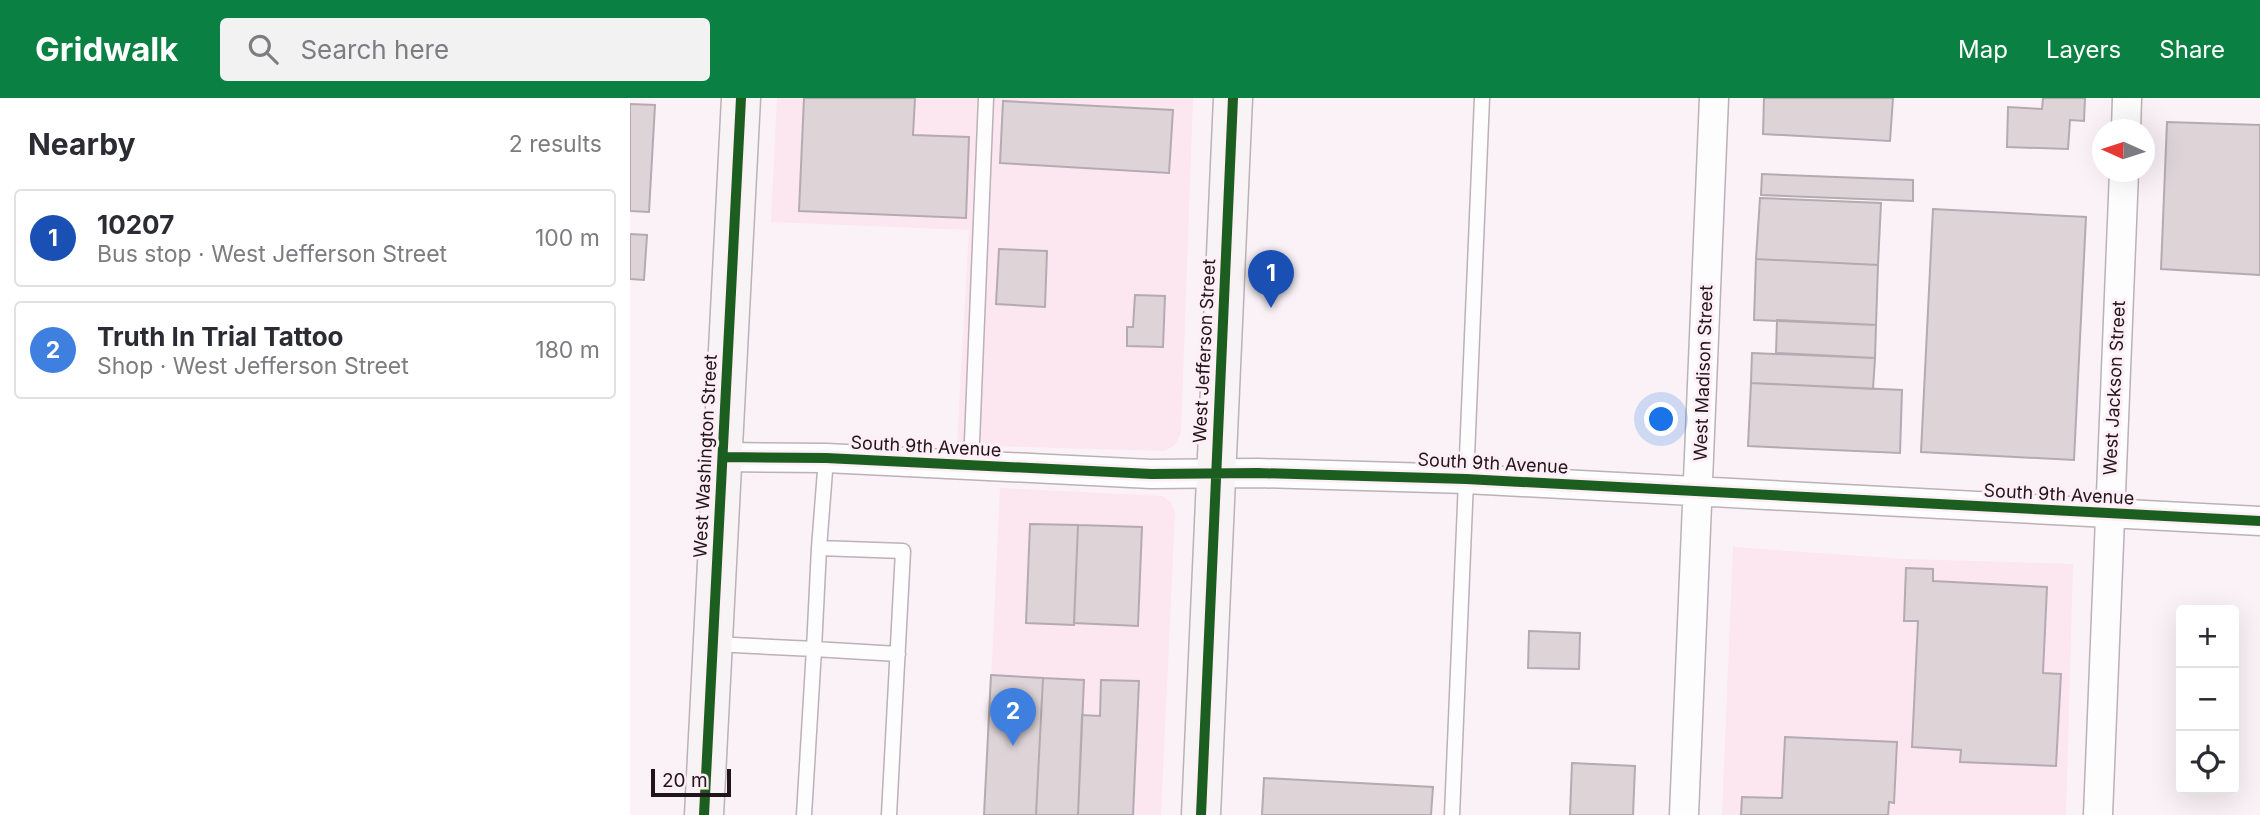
<!DOCTYPE html>
<html lang="en">
<head>
<meta charset="utf-8">
<style>
  :root { --surface:#fff; --page:#f2f2f3; --text:#2b2b33; --muted:#7c7c81; --line:#e1e1e2; --accent:#0b8043 }
  body { margin:0; font-family:Inter,sans-serif; background:var(--page); color:var(--text) }
  .controls { position:absolute; right:21px; bottom:21px; display:grid; overflow:hidden; border-radius:7px; box-shadow:0 7px 28px #0002 }
  .controls button { width:63px; height:63px; display:grid; place-items:center; padding:0; border:0; border-bottom:2px solid var(--line); background:var(--surface); color:var(--text); font:35px sans-serif }
  .compass { position:absolute; left:1462px; top:21px; width:63px; height:63px; border-radius:50%; background:var(--surface); box-shadow:0 7px 28px #0002; rotate:273deg }
  .scale { position:absolute; left:21px; bottom:18px; width:80px; box-sizing:border-box; padding-left:7px; border:4px solid #21151b; border-top:0; font-size:19px; line-height:24px; white-space:nowrap; color:#21151b; -webkit-text-stroke:5px #fdeff5; paint-order:stroke }
  .you { position:absolute; left:1032px; top:322px; width:24px; height:24px; margin:-18px; border:5px solid #fff; border-radius:50%; background:#1a73e8; box-shadow:0 0 0 10px #1a73e833 }
  .badge { display:grid; place-items:center; width:46px; height:46px; border-radius:50%; background:var(--accent); color:#fff; font-size:23px; font-weight:700 }
  .pin { position:absolute; translate:-50% -58px; filter:drop-shadow(0 2px 4px #0008) }
  .pin::after { content:''; position:absolute; top:37px; width:24px; height:21px; background:inherit; clip-path:polygon(0 0,100% 0,50% 100%) }
  .list { margin:0; padding:0; list-style:none }
  h2 { display:flex; justify-content:space-between; align-items:center; height:91px; margin:0; padding:0 28px; font-size:30px }
  h2 small { font-size:23px; font-weight:400; color:var(--muted) }
  .list li { display:grid; grid-template-columns:46px 1fr auto; gap:21px; align-items:center; box-sizing:border-box; height:98px; margin:0 14px 14px; padding:0 14px; border:2px solid var(--line); border-radius:7px }
  .list b { display:block; font-size:26px; white-space:nowrap }
  .list p { margin:0; font-size:23px; white-space:nowrap; color:var(--muted) }
  .list em { font-size:23px; font-style:normal; color:var(--muted) }
  .icon { flex:none; width:38px; height:38px; fill:none; stroke:currentColor; stroke-width:2; stroke-linecap:round; stroke-linejoin:round }
  .map { position:relative; flex:none; width:1630px; height:717px; overflow:hidden }
  header { display:flex; align-items:center; gap:42px; box-sizing:border-box; height:98px; padding:0 35px; background:var(--accent); color:#fff }
  header strong { font-size:33px }
  nav { display:flex; gap:38px; margin-inline-start:auto; font-size:24px }
  .search { width:490px; height:63px; background:var(--page); display:flex; align-items:center; gap:18px; box-sizing:border-box; padding:0 24px; border-radius:7px; color:var(--muted); font-size:26px }
  main { display:flex }
  aside { flex:1; background:var(--surface) }
  .map>svg:first-child { display:block }
  .built { fill:#fce6f0 }
  .building { fill:#ded4d8; stroke:#b4abb0; stroke-width:2 }
  .lines { fill:none; stroke-linecap:round; stroke-linejoin:round }
  .service-casing { stroke:#bbb1b6; stroke-width:17 }
  .minor-casing { stroke:#bbb1b6; stroke-width:31 }
  .secondary-casing { stroke:#bbb1b6; stroke-width:41 }
  .service { stroke:#fefdfe; stroke-width:14 }
  .minor { stroke:#fefdfe; stroke-width:28 }
  .secondary { stroke:#f8f4f6; stroke-width:38 }
  .cycleway-casing { stroke:#fdeff5; stroke-width:15 }
  .cycleway { stroke:#1b5e20; stroke-width:10 }
  .labels { text-anchor:middle; dominant-baseline:central; stroke-width:6; stroke-linejoin:round; paint-order:stroke }
  .street-label { font-size:18px; fill:#21151b; stroke:#fdeff5 }
</style>
</head>
<body>
<header>
<strong>Gridwalk</strong>
<div class="search"><svg class="icon" aria-label="search" viewBox="0 0 24 24"><circle cx="10" cy="10" r="6"/><path d="M15 15l6 6"/></svg>Search here</div>
<nav><a>Map</a><a>Layers</a><a>Share</a></nav>
</header>
<main>
<aside>
<h2>Nearby<small>2 results</small></h2>
<ul class="list">
<li><span class="badge" style="background:#1a4fb4">1</span><div><b>10207</b><p>Bus stop · West Jefferson Street</p></div><em>100 m</em></li>
<li><span class="badge" style="background:#3f7fe0">2</span><div><b>Truth In Trial Tattoo</b><p>Shop · West Jefferson Street</p></div><em>180 m</em></li>
</ul>
</aside>
<div class="map">
<svg width="1630" height="717" viewBox="0 0 1630 717">
  <rect width="100%" height="100%" fill="#faf2f6"/>
  <path class="built" d="M147 0H563L551 335 545 347 535 353 327 347 339 132 141 124Z
    M370 390 532 398 541 404 545 414 531 717H355Z
    M1103 449 1275 461 1443 466 1436 717H1092Z"/>
  <path class="building" d="M174 0H285L283 37 339 39 336 120 169 113Z
    M1134 0H1263L1260 43 1133 36Z
    M1413 0H1455L1454 23 1440 22 1438 51 1377 49 1378 9 1412 11Z
    M373 3 543 12 539 75 370 65Z
    M0 6 25 7 19 114 0 113Z
    M1537 24 1630 27V177L1531 171Z
    M1132 76 1283 82V103L1131 97Z
    M1130 100 1251 105 1248 167 1126 161Z
    M1303 111 1456 119 1444 362 1291 354Z
    M0 136 17 137 14 182 0 181Z
    M369 151 417 153 415 209 366 206Z
    M1126 161 1248 167 1246 227 1124 222Z
    M505 197 535 198 533 249 497 248V229H503Z
    M1147 222 1246 227 1245 260 1146 255Z
    M1122 255 1245 260 1243 291 1121 285Z
    M1121 285 1272 292 1270 355 1118 348Z
    M400 426 448 427 444 527 396 525Z
    M448 427 512 429 508 528 444 525Z
    M1276 470 1303 471V483L1417 489 1413 575 1431 576 1426 668 1330 664 1331 652 1282 649 1288 523H1274Z
    M899 533 950 535 949 571 898 570Z
    M361 577 413 580 406 717H354Z
    M413 580 454 582 448 717H406Z
    M471 582 509 583 503 717H448L452 617 470 618Z
    M1155 639 1267 644 1264 705 1259 704 1258 717H1111L1112 699 1152 700Z
    M942 665 1005 668 1003 717H940Z
    M634 680 803 689 801 717H632Z"/>
  <g class="lines">
    <defs>
      <path id="service" d="M196 360 189 450 273 453 259 717
        M341 368 356 0
        M84 546 184 551 189 450
        M174 717 184 551 268 556
        M822 717 852 0"/>
      <path id="minor" d="M1496 32 1497 0
        M93 359 196 360 521 376 628 375 836 381 1630 423
        M1054 717 1084 0
        M1468 717 1494 74"/>
      <path id="secondary" d="M74 717 111 0
        M571 717 603 0"/>
    </defs>
    <use href="#service" class="service-casing"/>
    <use href="#minor" class="minor-casing"/>
    <use href="#secondary" class="secondary-casing"/>
    <use href="#service" class="service"/>
    <use href="#minor" class="minor"/>
    <use href="#secondary" class="secondary"/>
    <defs>
      <path id="cycleway" d="M93 359 196 360 521 376 628 375 836 381 1630 423
        M74 717 111 0
        M571 717 603 0"/>
    </defs>
    <use href="#cycleway" class="cycleway-casing"/>
    <use href="#cycleway" class="cycleway"/>
  </g>
  <g class="labels">
    <g class="street-label">
      <text transform="translate(574 253) rotate(-87)">West Jefferson Street</text>
      <text transform="translate(1073 275) rotate(-88)">West Madison Street</text>
      <text transform="translate(1484 290) rotate(-87)">West Jackson Street</text>
      <text transform="translate(296 348) rotate(3)">South 9th Avenue</text>
      <text transform="translate(75 358) rotate(-87)">West Washington Street</text>
      <text transform="translate(863 365) rotate(3)">South 9th Avenue</text>
      <text transform="translate(1429 396) rotate(3)">South 9th Avenue</text>
    </g>
  </g>
</svg>
<div class="controls">
<button>+</button>
<button>−</button>
<button><svg class="icon" aria-label="locate" viewBox="0 0 24 24"><circle cx="12" cy="12" r="6"/><path d="M12 2v4M12 18v4M2 12h4M18 12h4"/></svg></button>
</div>
<svg class="compass" viewBox="-18 -18 36 36"><path d="M0-13l5 13h-10z" fill="#e53935"/><path d="M0 13l5-13h-10z" fill="#7c7c81"/></svg>
<div class="scale">20 m</div>
<div class="you"></div>
<div class="pin badge" style="left:641px;top:210px;background:#1a4fb4">1</div>
<div class="pin badge" style="left:383px;top:648px;background:#3f7fe0">2</div>
</div>
</main>
</body>
</html>
